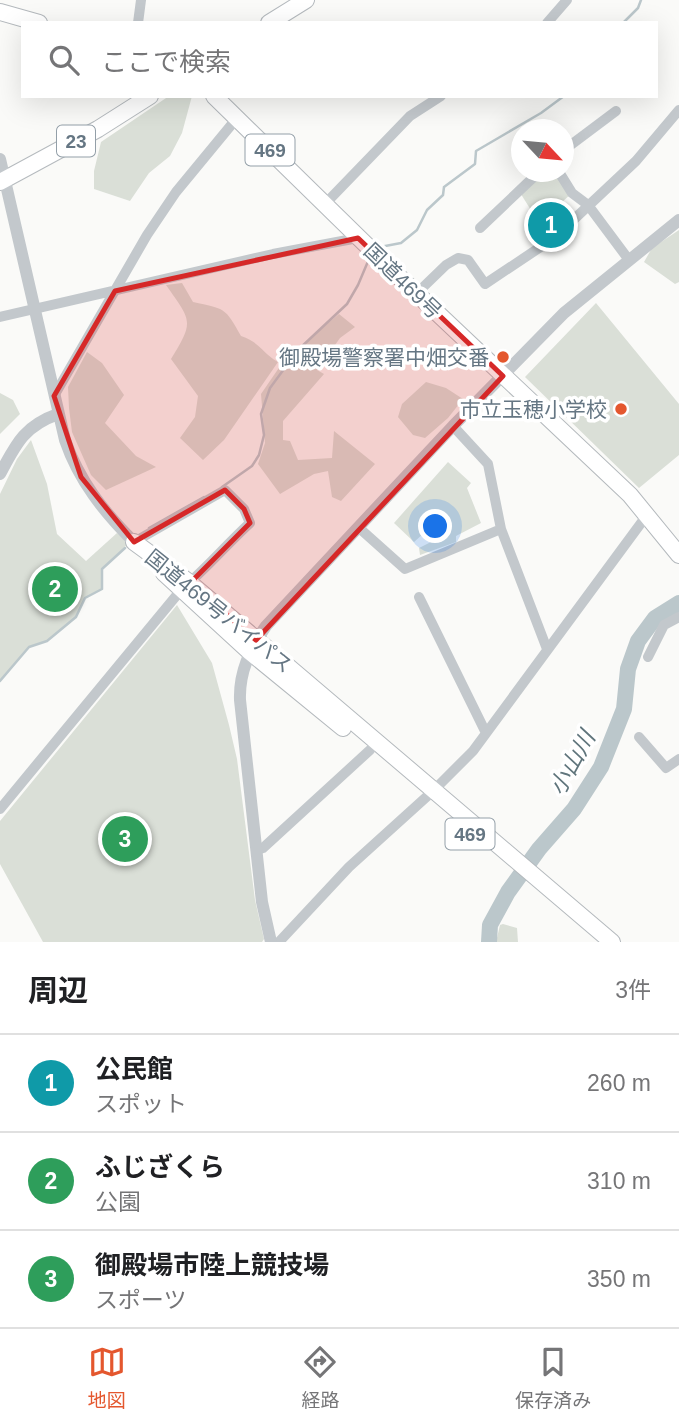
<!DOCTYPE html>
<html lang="ja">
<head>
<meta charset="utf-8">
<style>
  :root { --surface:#fff; --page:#f6f6f6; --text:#202124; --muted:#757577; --line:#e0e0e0; --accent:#e4572e }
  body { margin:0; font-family:Helvetica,"Noto Sans JP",sans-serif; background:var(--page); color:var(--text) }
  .compass { position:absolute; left:511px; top:119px; width:63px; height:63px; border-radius:50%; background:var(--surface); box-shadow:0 7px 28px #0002; rotate:116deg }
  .you { position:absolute; left:436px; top:527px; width:24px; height:24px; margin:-18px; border:5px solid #fff; border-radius:50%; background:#1a73e8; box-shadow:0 0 0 10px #1a73e833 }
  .badge { display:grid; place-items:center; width:46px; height:46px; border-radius:50%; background:var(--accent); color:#fff; font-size:23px; font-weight:700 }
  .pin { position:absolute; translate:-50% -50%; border:4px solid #fff; box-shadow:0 2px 7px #0006 }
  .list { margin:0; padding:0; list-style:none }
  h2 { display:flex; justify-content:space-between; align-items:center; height:91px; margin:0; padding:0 28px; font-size:30px }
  h2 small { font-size:23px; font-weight:400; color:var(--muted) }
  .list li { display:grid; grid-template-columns:46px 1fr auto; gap:21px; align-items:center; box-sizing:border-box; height:98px; padding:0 28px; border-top:2px solid var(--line) }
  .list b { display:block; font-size:26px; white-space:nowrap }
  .list p { margin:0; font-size:23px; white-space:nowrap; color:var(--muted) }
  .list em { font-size:23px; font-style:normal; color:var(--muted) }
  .icon { flex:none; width:38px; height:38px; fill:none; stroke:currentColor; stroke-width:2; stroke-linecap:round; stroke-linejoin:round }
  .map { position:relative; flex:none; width:679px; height:942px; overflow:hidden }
  .search { position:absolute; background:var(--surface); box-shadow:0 7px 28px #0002; left:21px; right:21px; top:21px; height:77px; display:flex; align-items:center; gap:18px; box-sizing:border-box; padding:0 24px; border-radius:0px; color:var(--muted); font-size:26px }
  .sheet { height:385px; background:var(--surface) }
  nav { display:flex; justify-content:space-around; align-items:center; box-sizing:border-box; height:98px; border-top:2px solid var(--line); background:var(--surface); font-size:19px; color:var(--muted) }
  nav a { display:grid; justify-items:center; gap:4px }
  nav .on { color:var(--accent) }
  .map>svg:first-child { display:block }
  .green { fill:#dadfd7 }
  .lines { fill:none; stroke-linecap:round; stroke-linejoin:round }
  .stream { stroke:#bbc7cb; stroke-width:2.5 }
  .river { stroke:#bbc7cb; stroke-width:16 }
  .primary-casing { stroke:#b5babe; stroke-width:18 }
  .trunk-casing { stroke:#b4b9bd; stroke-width:18 }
  .minor { stroke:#c3c8cc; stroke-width:10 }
  .tertiary { stroke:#c3c8cc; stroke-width:12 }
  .primary { stroke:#fff; stroke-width:16 }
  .trunk { stroke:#fff; stroke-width:16 }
  .marked { fill:#d62828; fill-opacity:0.2; stroke:#d62828; stroke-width:5; stroke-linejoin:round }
  .poi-dot { fill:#e4572e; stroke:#fff; stroke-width:2.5 }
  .labels { text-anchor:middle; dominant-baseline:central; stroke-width:7; stroke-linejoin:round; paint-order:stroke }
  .shield { fill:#fff; stroke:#939fa8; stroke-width:2 }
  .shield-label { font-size:19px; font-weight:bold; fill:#657683 }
  .street-label { font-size:21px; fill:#657683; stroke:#fff }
  .poi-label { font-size:21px; fill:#657683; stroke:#fff; text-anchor:end }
  .water-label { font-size:23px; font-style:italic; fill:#60757c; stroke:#fff }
</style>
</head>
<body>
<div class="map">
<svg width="679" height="942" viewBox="0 0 679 942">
  <rect width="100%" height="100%" fill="#fafaf8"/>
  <path class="green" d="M169 96H192L182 133 170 156 149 173 130 201 94 189V171L101 142Z
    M539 172H559L572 193 539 223 519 191Z
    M679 230V282L675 284 644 262 652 248Z
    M182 283 193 302C225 309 225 307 241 336 261 343 261 352 278 362L224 440 203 460 180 438 195 417 198 396 171 359C195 320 191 321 166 285Z
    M596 303 679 404V455L639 488 525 377Z
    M339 314 355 327 340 338 317 370 324 374 283 421V440L290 441 298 460 332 458 334 431 375 464 341 501 332 497 328 471 314 474 280 494 258 464 265 443 261 394 285 359Z
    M87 352 102 363 124 395 105 423 136 456 156 467 106 490 91 475 72 432 69 408 68 387Z
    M426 382 446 388 463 399 448 418 425 438 413 435 398 417 402 404Z
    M0 393 13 400 20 414 0 434Z
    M31 440 47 484 57 534 86 561 117 533 129 543 102 569V589L85 598 76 617 47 641 29 647 0 681V494L17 459Z
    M448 462 471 483 467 488 481 523 456 536V542L420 555 419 548 437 539 433 525 414 542 394 523Z
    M177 605 212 663 229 725 237 759 255 900 264 939 262 942H43L0 864V821Z
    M503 924 517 928 518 942H496L500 925Z"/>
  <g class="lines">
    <path class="stream" d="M623 23 638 8 641 0
      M380 247 401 243 417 230 427 210 443 195 444 187 475 164 476 151 541 113 564 96
      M222 487 252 466 259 455 264 435 261 414 270 388 298 350 347 304 358 285 369 259
      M149 528 204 497
      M0 681 29 647 47 641 76 617 85 598 102 589V569L125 548"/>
    <path class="river" d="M489 942 490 925 508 892 539 849 574 809 601 767 624 709 628 669 638 641 655 618 679 603"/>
    <defs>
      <path id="primary" d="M269 23 306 0
        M0 182 98 129 150 96"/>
      <path id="trunk" d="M0 12 39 23
        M214 96 396 274 630 495 679 555
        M134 542 190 583 612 942
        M164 573 250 652 343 728"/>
    </defs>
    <use href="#primary" class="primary-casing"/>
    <use href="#trunk" class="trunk-casing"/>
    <path class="minor" d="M138 23 141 0
      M547 23 567 0
      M564 150 616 111
      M559 172 572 193 588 205 629 260
      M325 204 410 116 441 96
      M480 228 539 172
      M416 294 446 265 458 258 468 260 485 284 554 238 636 161 679 110
      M0 317 273 254 358 238
      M54 396 147 235 176 192 237 118
      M453 426 488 464 501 529 547 649
      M358 527 405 569 501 529
      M419 597 486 733
      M648 657 664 625 679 617
      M639 737 666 768 679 759
      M0 809 181 590C206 569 226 545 250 523L244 509 225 490 134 542
      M257 850 263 848 370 750
      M279 942 349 867 433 791 473 751 647 515"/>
    <path class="tertiary" d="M0 159 65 440C79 481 104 512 134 542
      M0 474C16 444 24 426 58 414
      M271 942 262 902 240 700C239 672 250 649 266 626L453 426 564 313 679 220"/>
    <use href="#primary" class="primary"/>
    <use href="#trunk" class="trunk"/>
  </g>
  <path class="marked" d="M358 238 503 376 256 640 190 583 250 523 244 509 225 490 134 542 81 477 54 396 115 291Z"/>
  <g class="poi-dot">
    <circle cx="503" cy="357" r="7"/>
    <circle cx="621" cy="409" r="7"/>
  </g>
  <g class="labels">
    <g class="shield">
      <rect x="57" y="125.5" width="38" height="31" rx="5"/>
      <rect x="245.5" y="134.5" width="49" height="31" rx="5"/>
      <rect x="445.5" y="818.5" width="49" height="31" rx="5"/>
    </g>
    <g class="shield-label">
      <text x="76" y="141">23</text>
      <text x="270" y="150">469</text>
      <text x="470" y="834">469</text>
    </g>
    <g class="street-label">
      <text transform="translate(403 281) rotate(44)">国道469号</text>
      <text transform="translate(219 611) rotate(39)">国道469号バイパス</text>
    </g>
    <g class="poi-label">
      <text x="489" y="357">御殿場警察署中畑交番</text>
      <text x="607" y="409">市立玉穂小学校</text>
    </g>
    <g class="water-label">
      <text transform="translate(572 763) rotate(-61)">小山川</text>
    </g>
  </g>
</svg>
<svg class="compass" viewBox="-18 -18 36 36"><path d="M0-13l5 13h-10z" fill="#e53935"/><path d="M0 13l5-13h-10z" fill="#757577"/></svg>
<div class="you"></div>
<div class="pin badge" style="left:551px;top:225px;background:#0f9aa8">1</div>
<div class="pin badge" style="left:55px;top:589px;background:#2e9e5b">2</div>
<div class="pin badge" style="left:125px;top:839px;background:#2e9e5b">3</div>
<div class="search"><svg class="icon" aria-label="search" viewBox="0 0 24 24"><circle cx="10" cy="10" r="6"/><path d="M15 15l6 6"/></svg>ここで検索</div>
</div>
<section class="sheet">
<h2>周辺<small>3件</small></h2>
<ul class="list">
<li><span class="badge" style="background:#0f9aa8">1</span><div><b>公民館</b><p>スポット</p></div><em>260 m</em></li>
<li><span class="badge" style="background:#2e9e5b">2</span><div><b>ふじざくら</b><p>公園</p></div><em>310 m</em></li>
<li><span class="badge" style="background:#2e9e5b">3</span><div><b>御殿場市陸上競技場</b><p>スポーツ</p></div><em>350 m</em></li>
</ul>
</section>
<nav>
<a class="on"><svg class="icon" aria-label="map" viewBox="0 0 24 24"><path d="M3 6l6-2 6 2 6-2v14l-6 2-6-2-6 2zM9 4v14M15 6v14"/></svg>地図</a>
<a><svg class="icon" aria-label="directions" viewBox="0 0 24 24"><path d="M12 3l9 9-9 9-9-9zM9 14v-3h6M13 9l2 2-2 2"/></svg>経路</a>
<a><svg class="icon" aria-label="saved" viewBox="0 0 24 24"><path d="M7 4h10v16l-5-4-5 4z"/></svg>保存済み</a>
</nav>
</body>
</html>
